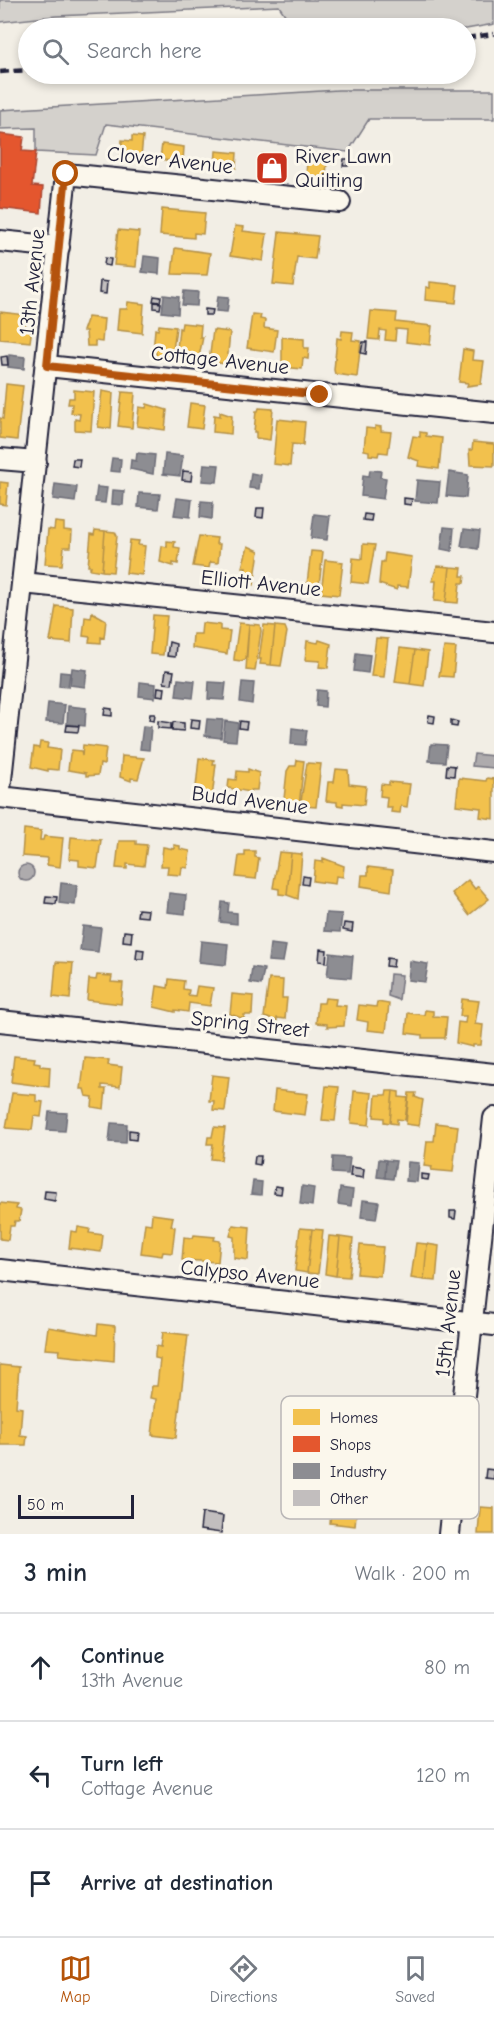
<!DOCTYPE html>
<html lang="en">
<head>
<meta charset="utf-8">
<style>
  :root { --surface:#fff; --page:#f2f2f3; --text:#1f2937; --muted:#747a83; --line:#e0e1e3; --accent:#b45309 }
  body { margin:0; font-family:"Comic Neue",sans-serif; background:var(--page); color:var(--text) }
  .scale { position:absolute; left:18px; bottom:15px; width:116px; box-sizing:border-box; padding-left:6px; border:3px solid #22223b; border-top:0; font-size:16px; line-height:21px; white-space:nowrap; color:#22223b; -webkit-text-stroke:4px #fbf7ec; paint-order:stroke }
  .stop { position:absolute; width:18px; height:18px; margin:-14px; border:4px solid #b45309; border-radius:50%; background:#fff }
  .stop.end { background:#b45309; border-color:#fff; box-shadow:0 2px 6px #0008 }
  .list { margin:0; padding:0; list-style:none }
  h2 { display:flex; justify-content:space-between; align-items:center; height:78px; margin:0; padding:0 24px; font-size:26px }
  h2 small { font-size:20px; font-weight:400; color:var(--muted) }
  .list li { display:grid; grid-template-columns:39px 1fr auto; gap:18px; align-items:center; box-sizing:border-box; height:108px; padding:0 24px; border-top:2px solid var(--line) }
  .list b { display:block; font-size:22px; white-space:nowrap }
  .list p { margin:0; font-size:20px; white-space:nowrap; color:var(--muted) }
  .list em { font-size:20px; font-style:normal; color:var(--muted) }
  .icon { flex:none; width:33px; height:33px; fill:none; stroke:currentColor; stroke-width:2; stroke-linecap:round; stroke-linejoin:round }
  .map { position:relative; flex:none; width:494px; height:1534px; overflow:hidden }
  .search { position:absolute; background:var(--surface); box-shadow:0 3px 9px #0003; left:18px; right:18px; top:18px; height:66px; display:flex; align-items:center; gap:15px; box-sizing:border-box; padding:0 21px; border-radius:33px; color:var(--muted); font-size:22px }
  .sheet { height:402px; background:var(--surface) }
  nav { display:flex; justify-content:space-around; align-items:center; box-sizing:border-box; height:84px; border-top:2px solid var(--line); background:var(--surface); font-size:16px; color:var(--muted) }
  nav a { display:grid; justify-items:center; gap:3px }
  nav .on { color:var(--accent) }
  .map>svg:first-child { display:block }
  .green { fill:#d4d1cc; stroke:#7b7a84; stroke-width:1.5 }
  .water { fill:#aeabad; stroke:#76747f; stroke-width:1.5 }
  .homes { fill:#f2c14e; stroke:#b49148; stroke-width:1.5 }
  .shops { fill:#e4572e; stroke:#aa4732; stroke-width:1.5 }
  .industry { fill:#8d8d92; stroke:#6d6d78; stroke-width:1.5 }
  .building { fill:#c2bebe; stroke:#22223b; stroke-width:1.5 }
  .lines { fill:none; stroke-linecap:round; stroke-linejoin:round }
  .minor-casing { stroke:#22223b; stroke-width:24 }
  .minor { stroke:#fbf7ec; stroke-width:20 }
  .rail { stroke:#22223b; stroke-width:4.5; stroke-dasharray:9 4.5; stroke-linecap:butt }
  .route { stroke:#b45309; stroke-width:8 }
  .labels { text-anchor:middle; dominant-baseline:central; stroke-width:6; stroke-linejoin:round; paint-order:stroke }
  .poi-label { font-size:21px; fill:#22223b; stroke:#fbf7ec; text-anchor:start }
  .street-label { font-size:21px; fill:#22223b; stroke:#fbf7ec }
  .key { fill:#fbf7ec; stroke:#bab7b7; stroke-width:1.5 }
  .key-label { font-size:16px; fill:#22223b }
</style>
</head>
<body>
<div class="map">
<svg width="494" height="1534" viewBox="0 0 494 1534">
  <rect width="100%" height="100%" fill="#f2eee5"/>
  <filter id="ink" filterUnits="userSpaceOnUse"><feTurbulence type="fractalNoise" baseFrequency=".0167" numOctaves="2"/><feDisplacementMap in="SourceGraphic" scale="12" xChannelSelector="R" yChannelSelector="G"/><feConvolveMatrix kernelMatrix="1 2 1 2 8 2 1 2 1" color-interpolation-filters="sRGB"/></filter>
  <g filter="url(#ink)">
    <path class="green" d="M0 0H494V24L466 29 294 28 279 6 56 16 0 22Z
      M338 90H494V119H369L348 152 106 124 96 155 36 152V128L0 129V110Z"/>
    <path class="water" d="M474 754 494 756V768L472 766Z
      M18 873a8 8 0 1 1 16 0a8 8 0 1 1-16 0Z
      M390 974 402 975 399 1000 388 996Z"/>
    <path class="homes" d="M132 136 143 137 141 157 134 156 133 159 121 155 122 140 132 141Z
      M162 144 184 147 183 162 173 161V164L169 163 170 161 160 159Z
      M216 151 237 153 236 168 225 170V167L215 166Z
      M262 154 284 157 282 173 274 172 273 175 260 171Z
      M307 161 327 162 326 177H317V179L306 176Z
      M162 209 205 213 203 234 194 233V238L160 235Z
      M235 226 244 227 243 231 267 234 263 261 230 256Z
      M118 230 139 232 136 267 114 265Z
      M279 232 318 236 315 259 297 257 293 286 273 284Z
      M175 248 210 253 207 275 172 274Z
      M430 282 458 285 456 303 425 300 426 287 430 288Z
      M128 302 144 304 142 333 117 330 119 309H127Z
      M371 311 397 313 396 322 432 326 430 345 406 342 407 330 396 329 395 341 385 340 386 331 380 330 379 340 368 339Z
      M0 312 26 315 25 328H32L30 342 0 339Z
      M252 314 261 315 260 319 265 320 264 328 277 330 274 352 247 348Z
      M88 317 104 319 102 342 95 341V346H87L86 331H83Z
      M182 323 201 325 200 337H203L198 362 176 360 179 328 181 329Z
      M159 325 176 327 172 359 155 357 156 353 153 352 155 329 158 330Z
      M213 330 230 332 227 364 209 362Z
      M342 331 353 332 352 340 361 341 357 377 335 374 334 370 337 338 341 339Z
      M282 337 304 339V348H309L308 359 303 358 302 369 282 367Z
      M463 349 473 351 472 360 484 361 481 384 467 386 468 383 459 382Z
      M6 384 23 386 17 440 0 438V418L3 419Z
      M74 390 94 392 91 431 75 430V419L79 420 80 414 71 413 72 404H68L69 398H74Z
      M102 391 113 393 111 429 98 427Z
      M122 392 135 393 132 428 118 426Z
      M190 403 205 405 202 429 187 427Z
      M147 404 167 410 165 430 137 426 139 407 146 408Z
      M259 408 273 409 270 440 256 438V432H254L256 411H258Z
      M220 412 232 416 231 434 213 432 214 415 220 416Z
      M277 419 305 422 303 445 292 444 290 466 273 464Z
      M375 426 381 427V431L391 432 388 453 379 452 378 456 369 455V451L364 450 366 428 375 429Z
      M420 432 426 433V436L442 438 439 469 418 466 419 461 408 457 413 436 420 437Z
      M473 442 494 444V466L470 465 469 450H472Z
      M0 482 8 483 6 505 0 504Z
      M55 522 64 523V530L72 531 71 547H64L62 565 45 564 48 529 54 530Z
      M95 530 105 531 102 571 90 569 91 566H88L91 534 94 535Z
      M105 531 115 532 117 536 113 572 102 571Z
      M199 536 217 538 216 544H220L218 563 210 562 209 568 193 566Z
      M130 540 139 541 138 545 145 546 142 575 126 573Z
      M167 541 175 542 174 547 180 548 178 564 173 563V566L160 562 162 546 167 547Z
      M363 544 375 545 368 584 351 582 353 558 362 559Z
      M248 546 259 551 254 585 243 584 246 567H242Z
      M311 551 323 552 318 593 306 592Z
      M385 553 412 557 408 587 397 586V590L379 584 381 562H384Z
      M325 560 343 562 339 595 321 593Z
      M437 566 450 567 446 602 434 601 436 581H432Z
      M450 567 462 568 461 576H465L464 583H460L458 603 446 602Z
      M56 606 73 608 71 643 50 641Z
      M92 612 106 620 104 638 101 637V643L89 642 90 637 83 636 85 617 91 618Z
      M153 615 167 616 163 655 150 654Z
      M202 623 220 625V630L230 631 227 654 192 648 193 634H201Z
      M239 623 249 624 246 659 241 661 234 660V658Z
      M249 624 260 625 261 631 255 671 246 670Z
      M264 625 275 626 271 665 260 664 261 659H259Z
      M275 626 285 627 287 632 281 666 271 665Z
      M376 638 388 639 384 677 371 676Z
      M319 640 331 644 328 668 319 667 320 661 305 660 307 641 318 643Z
      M444 647 456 648 453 677 439 676Z
      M400 648 415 650 410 684 395 682Z
      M415 650 428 652 424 686 410 684Z
      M40 742 48 743 47 748 60 750 58 770 48 769V771L31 767 34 747 39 748Z
      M83 745 106 748 104 765 100 764 98 775 86 776V773L68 770 70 754 72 750 81 751 82 756Z
      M122 756 144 758 138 779 131 778V781L120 777Z
      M199 758 214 760 213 764H216L212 798 195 797Z
      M297 760 304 761 299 806 286 805 284 799 287 771 290 766H296Z
      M307 763 321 764 316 807 303 806 301 801Z
      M248 769 259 773 257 790H251L250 792 228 788 229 779 236 780 237 771 248 772Z
      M336 769 348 770 349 784 366 786 364 805 343 803V806L337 805V802L326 801 328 782H334Z
      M459 778 486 781 487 778 494 779V819L480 817 481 808 456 805Z
      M389 782 410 784 407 807 401 806 400 813 391 812 392 807H386L387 797 380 796 381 784 389 785Z
      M24 829 41 831 40 840H43L44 836 63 838 60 867 47 865 48 858 22 856Z
      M71 837 101 840 97 868 79 866V860L69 859Z
      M119 841H136V844L147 845 144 866 127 864V869L116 868Z
      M174 845 180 846V849L190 851 188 868 182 867 181 875 167 874 168 866H161L163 847 174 849Z
      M245 851H255V857L259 858 256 879 236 877 239 856H245Z
      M279 852 291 853 287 895 279 894V889L273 888Z
      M291 853 302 854 298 899 287 895Z
      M323 858 344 866 343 877 336 876 335 884 313 881 315 861 323 862Z
      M368 867 393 870 391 891 361 886 362 875H368Z
      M468 880 475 889 478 886 489 899 469 915 452 893Z
      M56 962 73 963 70 999 53 997Z
      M97 975 112 976 111 982 123 983 121 1004 87 1000 89 979 96 980Z
      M169 979 184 981 183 989 189 990 188 995 195 996 197 986 213 988 210 1006 189 1003 188 1012 175 1010V1012L154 1007 157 986 168 988Z
      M269 979 283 980 282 998H287L285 1019 277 1018V1021L264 1017Z
      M232 994 253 996 252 1015H244V1019L230 1014Z
      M325 998 336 999 335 1005 346 1006 344 1026 327 1027V1024L316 1023 318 1003H324Z
      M462 999 479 1001 475 1024 483 1025 481 1045H473V1047L456 1043 458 1022 465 1023 466 1016H460Z
      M377 1002 389 1004 386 1032 367 1030 368 1022 357 1020 359 1005 376 1007Z
      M425 1010 433 1011V1016L447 1017 445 1038H422V1035L406 1033 408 1013 424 1015Z
      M14 1056 35 1058 34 1062 40 1063V1066L50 1067 49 1087 11 1082Z
      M85 1058 109 1060 108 1065 122 1067 120 1087 102 1085V1089H106L104 1109 92 1107 93 1097 86 1096 84 1089H81Z
      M212 1075 229 1077 225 1111 213 1110 214 1101H209Z
      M326 1086 339 1087 335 1121 322 1120Z
      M275 1090 308 1094 305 1115 273 1111Z
      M354 1091 372 1093 369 1125 351 1123Z
      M387 1091H393L390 1123 384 1122V1118L374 1117 376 1095H386Z
      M393 1091 399 1092V1097L408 1098 405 1120 397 1119V1124L390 1123Z
      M12 1093 36 1095V1101L43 1102 41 1117 34 1116 32 1130 6 1128Z
      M409 1093H416L415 1097 423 1100 419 1126 406 1124Z
      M436 1123 458 1126 453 1172 431 1170 432 1167 424 1166 427 1141H434Z
      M214 1127 225 1128 221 1160 211 1159 213 1144H207L208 1137H212Z
      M0 1203 17 1205 16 1209 21 1210 19 1221H15L14 1226H10L8 1240 0 1239Z
      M152 1214 173 1217 171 1226 175 1227 172 1253 163 1252 162 1256 141 1253 145 1223 151 1224Z
      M233 1225 250 1227 248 1260 234 1258V1237L230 1236Z
      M78 1227 90 1229 89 1233 103 1235 101 1252 69 1248 71 1231 77 1232Z
      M300 1228 312 1229 307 1273 295 1271Z
      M312 1229 323 1230 318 1274 307 1273Z
      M194 1235 215 1237 214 1240 220 1241 218 1262 182 1260 184 1237 193 1238Z
      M329 1236 340 1237 336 1276 325 1274Z
      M340 1237 353 1239 349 1277 336 1276Z
      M416 1243 427 1244 424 1280 411 1278Z
      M427 1244 439 1246 436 1281 424 1280Z
      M360 1245 383 1247 380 1276 357 1274Z
      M98 1324 115 1326 114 1361 59 1355 60 1350 45 1349 48 1327 97 1335Z
      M163 1332 188 1335 176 1438 152 1435 156 1399 150 1398 152 1386H157L160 1359 155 1358V1354L156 1346 161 1347Z
      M0 1365 19 1367 16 1407 22 1408 20 1435 27 1436 26 1445H0Z
      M322 1438 341 1440 339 1460 347 1468 360 1469 355 1526 330 1523 335 1469 319 1467Z
      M480 1507 494 1508V1534H478Z"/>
    <path class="shops" d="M0 134 24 137 22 151 36 152 32 186 43 187 41 213 0 208Z"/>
    <path class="industry" d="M144 256 160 258 159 274 142 272Z
      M184 291 198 292 197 306 182 305Z
      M164 295 179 297 178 314 162 312Z
      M218 296 229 297 227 312 216 311Z
      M9 355 25 357 24 369 8 367Z
      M137 453 155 455 153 474 130 469 131 460 136 461Z
      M165 454 183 456 180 476 163 474Z
      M112 458 121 459 120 472 110 471Z
      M204 464 219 465 217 482 202 481Z
      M370 470 381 471 380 477 386 478 383 499 361 496 363 475 369 476Z
      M449 472 468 475 466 498 446 496Z
      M251 473 261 475 259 489 249 488Z
      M417 480 440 482 438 503 415 501Z
      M55 484 77 487 75 502 53 499Z
      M97 487 107 488 105 503 95 502Z
      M113 490 124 491 123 505 112 504Z
      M139 493 160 494 158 509 138 507Z
      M177 498 192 500 190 517 174 515Z
      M201 501 213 502 212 519 200 517Z
      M314 514 330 516 327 540 311 538Z
      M444 527 454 528 452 551 441 549Z
      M464 529 480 531 478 549 461 546Z
      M356 653 370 655 368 673 354 671Z
      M72 668 87 670 85 687 70 685Z
      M60 672 70 673 68 687 59 686Z
      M178 679 195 681 193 698 176 696Z
      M140 682 156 684 155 698 139 696Z
      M209 682 226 683 224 700 208 699Z
      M242 682 254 683 252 704 240 702Z
      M317 690 326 691 325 707 316 706Z
      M48 703 65 705 63 723 46 722Z
      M68 706 86 708 85 726 67 724Z
      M207 719 223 720 221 738 205 736Z
      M225 721 238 723 236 741 223 740Z
      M143 726 151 727 149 750 140 749Z
      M292 728 307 730 305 745 291 744Z
      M431 744 447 745 445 762 429 761Z
      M61 883 77 885 75 905 59 903Z
      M169 893 186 895 185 914 167 912Z
      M222 902 229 903 228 912 237 913V924L220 922Z
      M326 913 342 914 340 932 324 931Z
      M83 926 101 928 98 952 80 950Z
      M201 941 228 944 226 965 199 962Z
      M270 944 286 946 283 962 268 961Z
      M330 953 353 956 351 978 327 976Z
      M410 961 428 964 425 982 408 980Z
      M252 967 264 969 261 985 250 983Z
      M49 1112 67 1113 65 1131 47 1130Z
      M111 1123 127 1124 126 1143 109 1142Z
      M333 1157 350 1158 348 1174 332 1173Z
      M379 1159 386 1160 385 1178 377 1177Z
      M386 1160 396 1161 393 1179 385 1178Z
      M408 1162 419 1163 417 1182 406 1181Z
      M253 1181 262 1182 261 1195 251 1194Z
      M302 1186 314 1188 312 1206 300 1204Z
      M340 1188 353 1190 351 1206 338 1204Z
      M363 1200 379 1202 376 1219 361 1217Z"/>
    <path class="building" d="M295 151H301V157H295Z
      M344 159H349L348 166H343Z
      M105 258 111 259 110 266 104 265Z
      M100 281 107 282 106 294 99 293Z
      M154 296 161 297 160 302 153 301Z
      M154 302 161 303 160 309 154 308Z
      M205 309 213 310 212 315H205Z
      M363 342H367L366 354 361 353Z
      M7 356 8 365H2L1 357Z
      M73 459H80L79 467 72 466Z
      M183 471 192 472 191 481 182 480Z
      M404 498 412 499 411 505 404 504Z
      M257 508H264L263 518 256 517Z
      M364 514 372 515 371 521 363 520Z
      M169 642 176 644 175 657 167 656Z
      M166 670 174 671 172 684 164 683Z
      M158 687 165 688 164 696 157 695Z
      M105 708 112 709V716L104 715Z
      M150 714H155L154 721 149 720Z
      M429 715 435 716 434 723 428 722Z
      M191 719 200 720 199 729 190 728Z
      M451 720 458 722 457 727 451 726Z
      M158 721 171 723V729L158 728Z
      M240 721 247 722 246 729 239 728Z
      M173 722 184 723V731L172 730Z
      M67 725 79 726 78 732 66 731Z
      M447 765 455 766 454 776 446 775Z
      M303 876 309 877 308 885 302 884Z
      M46 896 57 897 56 904 45 903Z
      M138 909 148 910 147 917 137 916Z
      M344 923 353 924 352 932 343 930Z
      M124 931 132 932 131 942 123 941Z
      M137 949 144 950 143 959H136Z
      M320 949 327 950 326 962 319 961Z
      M387 958 394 959 393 967 386 966Z
      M129 1130 137 1131 136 1140 129 1139Z
      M255 1156H261L260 1165 254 1164Z
      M351 1167 364 1169 363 1178 350 1176Z
      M421 1174 429 1175 428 1180 421 1179Z
      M275 1186 282 1187 281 1194 274 1193Z
      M45 1191 56 1192 55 1201 44 1199Z
      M450 1211H456L455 1219 450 1218Z
      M486 1469 494 1470V1479L485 1478Z
      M202 1513 223 1516 221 1533 200 1530Z"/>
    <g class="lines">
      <defs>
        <path id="minor" d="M0 241 59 247
          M47 366 494 413
          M0 459 36 462
          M23 583 494 632
          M0 789 66 174 340 202
          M0 797 494 852
          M0 1021 494 1074
          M0 1270 494 1325
          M449 1534 494 1118"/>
      </defs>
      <use href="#minor" class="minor-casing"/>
      <use href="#minor" class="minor"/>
      <path class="rail" d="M466 38 494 34
        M0 72 28 70"/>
    </g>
  </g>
  <g class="lines" filter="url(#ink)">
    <path class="route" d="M66 174 47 366 320 395"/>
  </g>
  <defs>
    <symbol id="shop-square" viewBox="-11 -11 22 22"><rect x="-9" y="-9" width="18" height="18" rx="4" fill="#c8321e" stroke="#fbf7ec"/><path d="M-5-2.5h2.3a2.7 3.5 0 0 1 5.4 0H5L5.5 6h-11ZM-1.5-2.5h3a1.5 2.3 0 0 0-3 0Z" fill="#fff"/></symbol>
  </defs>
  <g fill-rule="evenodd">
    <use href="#shop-square" x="253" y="149" width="38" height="38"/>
  </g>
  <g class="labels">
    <g class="poi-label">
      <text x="295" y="156">River Lawn<tspan x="295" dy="24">Quilting</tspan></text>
    </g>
    <g class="street-label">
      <text transform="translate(170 160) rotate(6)">Clover Avenue</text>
      <text transform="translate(32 282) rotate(-84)">13th Avenue</text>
      <text transform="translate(220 360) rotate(6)">Cottage Avenue</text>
      <text transform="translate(261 583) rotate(6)">Elliott Avenue</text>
      <text transform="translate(250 800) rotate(7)">Budd Avenue</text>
      <text transform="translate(250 1024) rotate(6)">Spring Street</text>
      <text transform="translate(250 1274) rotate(6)">Calypso Avenue</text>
      <text transform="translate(448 1323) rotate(-84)">15th Avenue</text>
    </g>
  </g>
  <rect x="281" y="1396" width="198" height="123" rx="9" class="key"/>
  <rect x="293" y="1409" width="27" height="16" fill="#f2c14e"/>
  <rect x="293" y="1436" width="27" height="16" fill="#e4572e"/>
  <rect x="293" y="1463" width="27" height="16" fill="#8d8d92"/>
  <rect x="293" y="1490" width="27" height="16" fill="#c2bebe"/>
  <g class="key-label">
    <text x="330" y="1423">Homes</text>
    <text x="330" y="1450">Shops</text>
    <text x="330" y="1477">Industry</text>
    <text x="330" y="1504">Other</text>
  </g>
</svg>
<div class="scale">50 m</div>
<div class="stop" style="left:66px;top:174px"></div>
<div class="stop end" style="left:320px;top:395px"></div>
<div class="search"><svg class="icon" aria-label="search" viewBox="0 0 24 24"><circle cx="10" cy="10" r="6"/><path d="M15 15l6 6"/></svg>Search here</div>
</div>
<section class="sheet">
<h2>3 min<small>Walk · 200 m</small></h2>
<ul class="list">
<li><svg class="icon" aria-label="ahead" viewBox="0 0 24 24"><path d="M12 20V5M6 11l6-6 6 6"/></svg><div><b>Continue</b><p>13th Avenue</p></div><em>80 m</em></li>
<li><svg class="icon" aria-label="left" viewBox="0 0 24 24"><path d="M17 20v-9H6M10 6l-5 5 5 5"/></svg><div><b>Turn left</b><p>Cottage Avenue</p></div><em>120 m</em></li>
<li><svg class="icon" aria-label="arrive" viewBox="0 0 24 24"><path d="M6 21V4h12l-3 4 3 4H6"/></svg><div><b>Arrive at destination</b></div></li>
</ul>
</section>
<nav>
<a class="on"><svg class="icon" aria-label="map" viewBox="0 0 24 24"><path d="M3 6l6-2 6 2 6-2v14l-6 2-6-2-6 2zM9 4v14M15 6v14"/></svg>Map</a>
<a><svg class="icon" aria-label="directions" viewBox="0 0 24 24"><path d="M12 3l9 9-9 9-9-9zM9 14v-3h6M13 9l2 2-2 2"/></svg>Directions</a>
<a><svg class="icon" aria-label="saved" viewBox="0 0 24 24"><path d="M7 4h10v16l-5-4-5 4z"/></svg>Saved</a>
</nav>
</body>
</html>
